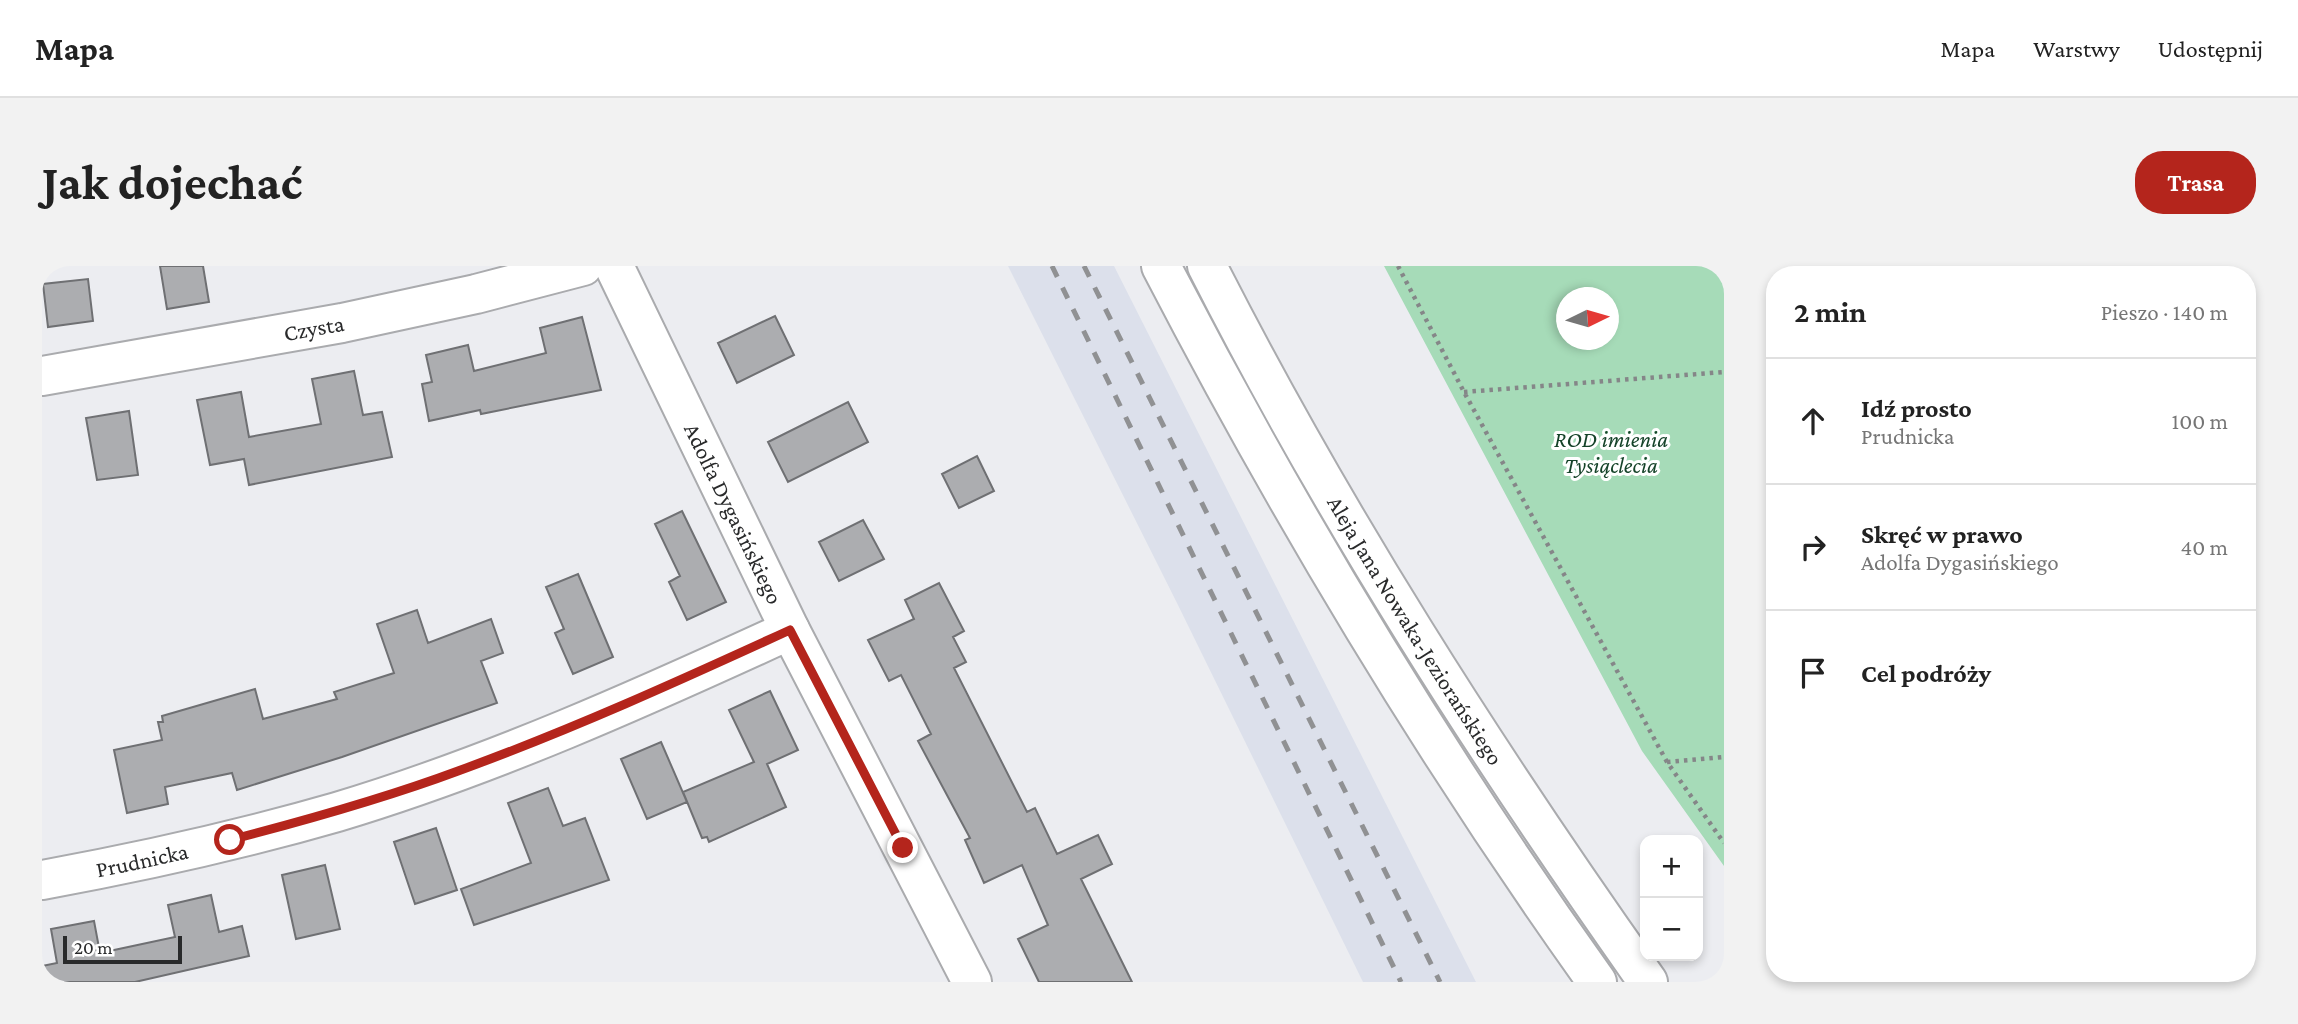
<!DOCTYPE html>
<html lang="pl">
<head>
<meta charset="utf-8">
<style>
  :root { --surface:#fff; --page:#f2f2f2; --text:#222; --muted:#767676; --line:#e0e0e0; --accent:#b4251c }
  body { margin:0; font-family:"Crimson Pro",serif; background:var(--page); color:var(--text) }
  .controls { position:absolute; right:21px; bottom:21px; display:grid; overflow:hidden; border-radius:14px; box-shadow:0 4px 10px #0003 }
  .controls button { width:63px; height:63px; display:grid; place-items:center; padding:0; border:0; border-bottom:2px solid var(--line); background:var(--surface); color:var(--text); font:35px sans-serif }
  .compass { position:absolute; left:1514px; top:21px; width:63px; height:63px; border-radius:50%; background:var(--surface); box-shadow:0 4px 10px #0003; rotate:85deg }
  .scale { position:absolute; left:21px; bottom:18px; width:119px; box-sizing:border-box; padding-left:7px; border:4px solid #292a2b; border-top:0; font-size:19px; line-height:24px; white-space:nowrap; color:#292a2b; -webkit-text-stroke:5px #fff; paint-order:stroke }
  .stop { position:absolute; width:21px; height:21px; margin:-16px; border:5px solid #b4251c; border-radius:50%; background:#fff }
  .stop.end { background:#b4251c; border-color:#fff; box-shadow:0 2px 7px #0008 }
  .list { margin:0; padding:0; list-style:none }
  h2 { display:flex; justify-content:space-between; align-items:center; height:91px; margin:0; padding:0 28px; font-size:30px }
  h2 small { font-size:23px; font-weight:400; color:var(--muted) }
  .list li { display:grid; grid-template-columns:46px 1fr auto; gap:21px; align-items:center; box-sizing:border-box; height:126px; padding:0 28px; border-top:2px solid var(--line) }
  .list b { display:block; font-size:26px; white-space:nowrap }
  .list p { margin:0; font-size:23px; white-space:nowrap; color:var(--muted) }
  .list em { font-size:23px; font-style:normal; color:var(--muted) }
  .icon { flex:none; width:38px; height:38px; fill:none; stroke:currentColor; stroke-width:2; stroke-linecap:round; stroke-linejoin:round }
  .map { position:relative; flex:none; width:1682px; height:716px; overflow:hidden; border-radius:28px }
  header { display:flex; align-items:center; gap:42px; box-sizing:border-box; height:98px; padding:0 35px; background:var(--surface); border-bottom:2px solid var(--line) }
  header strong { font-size:33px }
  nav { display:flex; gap:38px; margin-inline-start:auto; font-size:24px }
  .intro { display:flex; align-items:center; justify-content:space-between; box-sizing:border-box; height:168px; padding:0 42px }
  h1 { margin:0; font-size:49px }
  .button { padding:18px 32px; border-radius:28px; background:var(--accent); color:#fff; font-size:24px; font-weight:700 }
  main { display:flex; gap:42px; padding:0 42px }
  aside { flex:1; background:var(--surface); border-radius:28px; box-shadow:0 4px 10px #0003 }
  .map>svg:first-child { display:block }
  .built { fill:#dce0eb }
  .green { fill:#a6dbb8; fill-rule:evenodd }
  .building { fill:#acadb0; stroke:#6f7073; stroke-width:2 }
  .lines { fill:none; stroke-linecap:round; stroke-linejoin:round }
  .street-casing { stroke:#aaabae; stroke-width:42 }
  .primary-casing { stroke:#aaabae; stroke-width:42 }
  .path { stroke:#858688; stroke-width:4.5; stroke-dasharray:3.5 5; stroke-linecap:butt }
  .street { stroke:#fff; stroke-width:38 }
  .primary { stroke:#fff; stroke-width:38 }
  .rail { stroke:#909193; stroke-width:5; stroke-dasharray:12 12; stroke-linecap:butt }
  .route { stroke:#b4251c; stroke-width:9 }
  .labels { text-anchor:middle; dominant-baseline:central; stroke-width:6; stroke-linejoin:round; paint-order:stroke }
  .street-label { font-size:23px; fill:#292a2b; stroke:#fff }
  .park-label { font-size:23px; font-style:italic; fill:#154329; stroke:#fff }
</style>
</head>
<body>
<header>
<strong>Mapa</strong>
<nav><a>Mapa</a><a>Warstwy</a><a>Udostępnij</a></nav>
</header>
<div class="intro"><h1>Jak dojechać</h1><a class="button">Trasa</a></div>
<main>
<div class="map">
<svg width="1682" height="716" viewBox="0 0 1682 716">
  <rect width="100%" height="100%" fill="#ecedf1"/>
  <path class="built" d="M966 0H1072L1434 716H1321L1134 335Z"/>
  <path class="green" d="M1342 0H1682V600L1600 485ZM1524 32H1566V74H1524Z"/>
  <path class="building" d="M118 0H161L167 36 125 43Z
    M46 13 51 55 6 61 1 18Z
    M733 50 752 89 695 117 676 77Z
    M540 51 559 124 439 148 438 144 387 155 380 118 390 116 384 89 426 79 432 105 504 87 498 62Z
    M312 105 321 149 340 146 350 191 207 219 202 193 168 199 155 134 199 126 207 171 279 158 270 113Z
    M806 136 826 176 746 216 726 176Z
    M87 145 96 209 55 214 44 152Z
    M935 190 952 225 917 242 900 208Z
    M640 245 684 336 645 354 627 316 638 310 613 258Z
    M821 254 842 293 797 315 777 276Z
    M536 308 571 391 531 408 513 367 522 363 504 321Z
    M897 317 922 365 911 371 924 396 912 402 985 546 993 542 1015 588 1056 569 1070 598 1039 613 1090 716H997L976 673 1006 659 980 599 942 617 923 574 928 572 876 475 889 468 859 409 847 415 826 374 872 353 863 334Z
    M375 344 386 377 449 353 461 387 439 395 455 437 300 491 195 524 190 507 123 521 126 538 85 547 72 484 120 474 116 456H121L120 450 213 423 221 453 295 433 292 426 352 407 335 358Z
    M728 425 756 484 725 498 744 541 667 576 665 571 660 572 641 526 712 496 687 444Z
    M619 476 645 536 605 553 579 493Z
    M506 522 521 560 543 552 567 614 432 659 419 623 489 597 466 537Z
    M394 562 415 624 373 638 352 576Z
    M283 599 298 663 254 673 240 609Z
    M169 629 177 666 200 660 207 690 93 716H0V700L15 697 9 663 52 655 58 687 133 671 126 639Z"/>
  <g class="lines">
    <defs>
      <g id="street">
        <path id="s1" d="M572 0 748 364 930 716"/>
        <path id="s2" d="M0 110 300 57 434 28 541 0"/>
        <path id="s3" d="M0 614C99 596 198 574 295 546 451 499 600 432 748 364"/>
      </g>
      <g id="primary">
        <path d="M1119 0C1248 249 1392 488 1555 716"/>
        <path id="s4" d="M1165 0C1292 250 1444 487 1606 716"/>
      </g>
    </defs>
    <use href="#street" class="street-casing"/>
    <use href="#primary" class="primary-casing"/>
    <path class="path" d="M1356 0 1422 126 1625 496 1682 577
      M1422 126 1682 106
      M1625 496 1682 491"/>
    <use href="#street" class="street"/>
    <use href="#primary" class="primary"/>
    <path class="rail" d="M1010 0 1359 716
      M1042 0 1398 716"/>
  </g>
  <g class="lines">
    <path class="route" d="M188 574C265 554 341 533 416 505 529 464 639 414 748 364L861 582"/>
  </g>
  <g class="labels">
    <g class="street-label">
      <text stroke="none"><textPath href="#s2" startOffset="276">Czysta</textPath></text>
      <text stroke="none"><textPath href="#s1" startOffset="275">Adolfa Dygasińskiego</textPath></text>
      <text stroke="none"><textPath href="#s4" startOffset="420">Aleja Jana Nowaka-Jeziorańskiego</textPath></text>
      <text stroke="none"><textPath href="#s3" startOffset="102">Prudnicka</textPath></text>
    </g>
    <g class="park-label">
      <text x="1569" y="173">ROD imienia<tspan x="1569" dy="26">Tysiąclecia</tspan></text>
    </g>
  </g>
</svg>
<div class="controls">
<button>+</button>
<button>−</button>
</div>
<svg class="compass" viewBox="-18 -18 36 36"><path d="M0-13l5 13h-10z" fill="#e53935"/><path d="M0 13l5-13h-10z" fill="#767676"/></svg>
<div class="scale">20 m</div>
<div class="stop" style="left:188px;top:574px"></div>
<div class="stop end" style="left:861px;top:582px"></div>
</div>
<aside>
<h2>2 min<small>Pieszo · 140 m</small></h2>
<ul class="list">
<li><svg class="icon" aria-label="ahead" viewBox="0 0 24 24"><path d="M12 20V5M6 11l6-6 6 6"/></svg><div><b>Idź prosto</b><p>Prudnicka</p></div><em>100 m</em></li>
<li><svg class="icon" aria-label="right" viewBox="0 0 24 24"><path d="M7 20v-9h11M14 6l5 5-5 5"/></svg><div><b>Skręć w prawo</b><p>Adolfa Dygasińskiego</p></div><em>40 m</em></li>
<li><svg class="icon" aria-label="arrive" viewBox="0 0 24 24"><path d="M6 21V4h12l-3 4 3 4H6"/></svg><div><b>Cel podróży</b></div></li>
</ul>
</aside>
</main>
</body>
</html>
